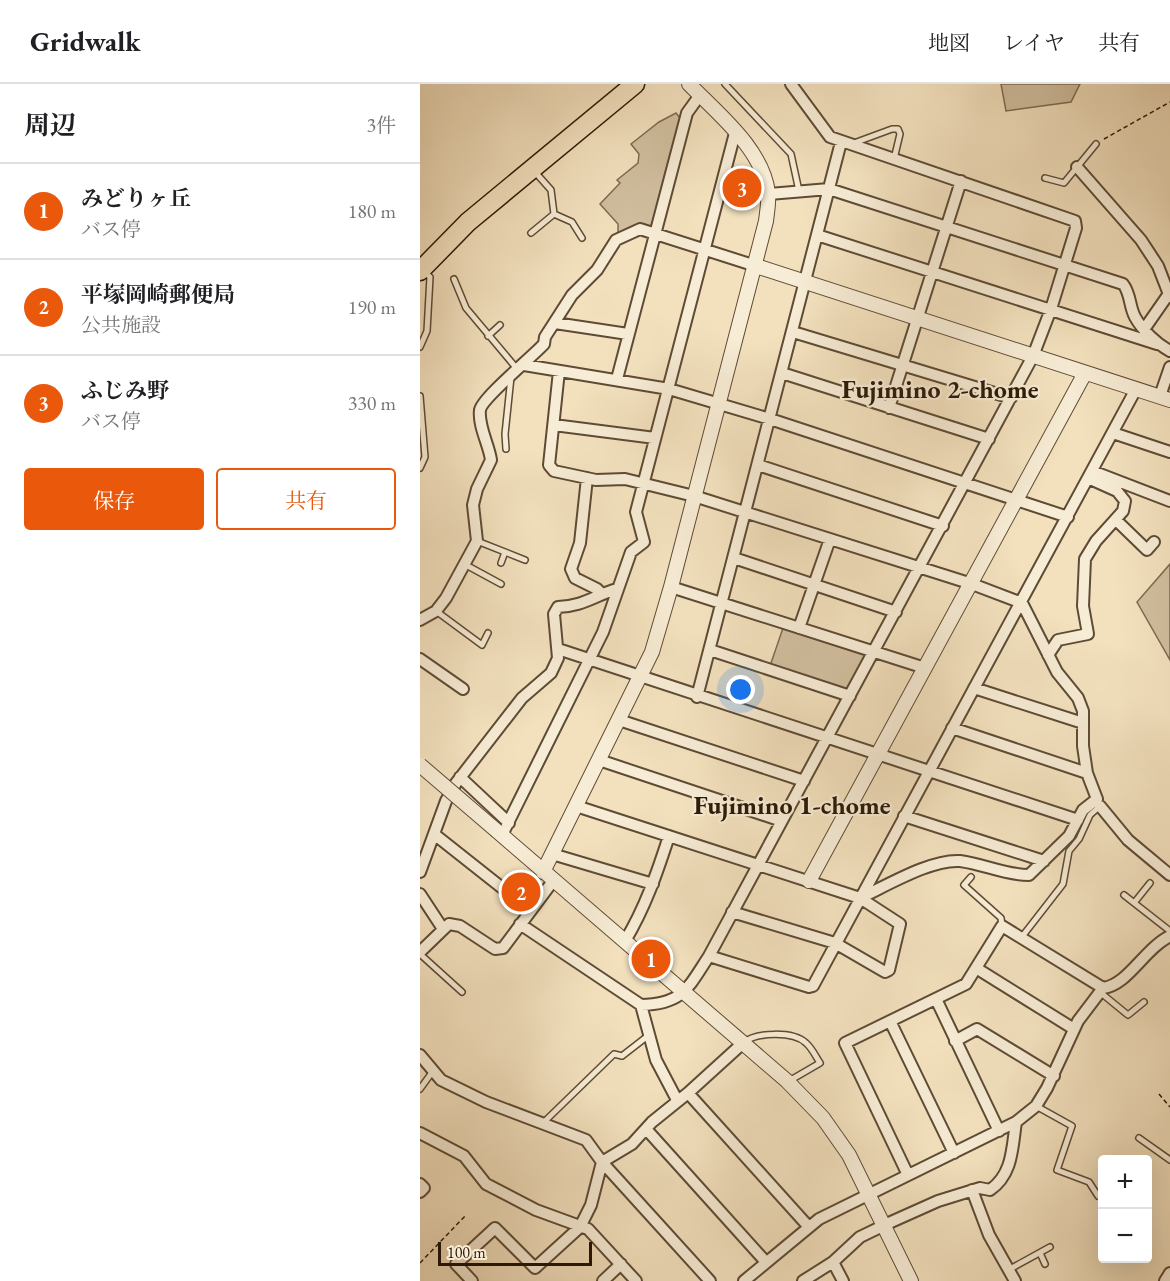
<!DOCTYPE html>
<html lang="ja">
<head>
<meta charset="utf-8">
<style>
  :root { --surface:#fff; --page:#f2f2f2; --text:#202124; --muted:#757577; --line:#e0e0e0; --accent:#ea580c }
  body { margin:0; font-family:"EB Garamond","Noto Serif JP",serif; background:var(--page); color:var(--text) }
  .controls { position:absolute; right:18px; bottom:18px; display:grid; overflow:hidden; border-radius:6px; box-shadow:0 6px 24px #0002 }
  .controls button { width:54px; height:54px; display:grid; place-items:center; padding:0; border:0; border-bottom:2px solid var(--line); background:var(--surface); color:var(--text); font:30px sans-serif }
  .scale { position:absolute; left:18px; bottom:15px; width:154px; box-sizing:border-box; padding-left:6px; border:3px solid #2c1907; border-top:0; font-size:16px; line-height:21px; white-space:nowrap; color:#2c1907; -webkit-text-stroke:4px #f7ecd5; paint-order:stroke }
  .you { position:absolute; left:321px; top:606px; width:21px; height:21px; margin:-15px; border:4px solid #fff; border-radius:50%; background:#1a73e8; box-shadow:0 0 0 9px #1a73e833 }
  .badge { display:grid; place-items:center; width:39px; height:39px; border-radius:50%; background:var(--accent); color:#fff; font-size:20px; font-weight:700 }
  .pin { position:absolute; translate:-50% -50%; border:3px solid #fff; box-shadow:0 2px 6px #0006 }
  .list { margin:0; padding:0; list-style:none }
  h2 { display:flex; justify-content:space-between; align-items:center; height:78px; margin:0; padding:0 24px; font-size:26px }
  h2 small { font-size:20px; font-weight:400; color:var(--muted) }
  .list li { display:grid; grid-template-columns:39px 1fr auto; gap:18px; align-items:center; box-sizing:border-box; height:96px; padding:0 24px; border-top:2px solid var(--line) }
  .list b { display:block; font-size:22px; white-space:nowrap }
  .list p { margin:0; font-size:20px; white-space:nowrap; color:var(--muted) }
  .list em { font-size:20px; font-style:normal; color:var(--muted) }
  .actions { display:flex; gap:12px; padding:18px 24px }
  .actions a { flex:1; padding:14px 0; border:2px solid var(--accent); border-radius:6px; text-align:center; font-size:21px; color:var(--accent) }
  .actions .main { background:var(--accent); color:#fff }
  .map { position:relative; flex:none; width:750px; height:1197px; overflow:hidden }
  header { display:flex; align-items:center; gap:36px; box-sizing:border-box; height:84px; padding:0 30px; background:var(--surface); border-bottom:2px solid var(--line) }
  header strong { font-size:28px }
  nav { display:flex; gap:33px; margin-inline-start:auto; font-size:21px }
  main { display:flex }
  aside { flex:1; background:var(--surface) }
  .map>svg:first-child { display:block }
  .green { fill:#d1bf9f; stroke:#7e6c53; stroke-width:1.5 }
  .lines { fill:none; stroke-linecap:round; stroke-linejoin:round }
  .service-casing { stroke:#5e4b35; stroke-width:8 }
  .minor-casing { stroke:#5e4b35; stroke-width:14 }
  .tertiary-casing { stroke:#5e4b35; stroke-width:16 }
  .primary-casing { stroke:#2c1907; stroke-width:21 }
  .path { stroke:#2c1907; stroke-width:1.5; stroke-dasharray:4.5 3; stroke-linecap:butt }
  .service { stroke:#f7ecd5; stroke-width:5 }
  .minor { stroke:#f7ecd5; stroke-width:10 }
  .tertiary { stroke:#f7ecd5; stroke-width:14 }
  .primary { stroke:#f3e1be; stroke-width:18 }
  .tertiary-bridge-casing { stroke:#5e4b35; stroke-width:16; stroke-linecap:butt }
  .tertiary-bridge { stroke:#f7ecd5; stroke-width:14 }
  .labels { text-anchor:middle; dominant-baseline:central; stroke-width:4.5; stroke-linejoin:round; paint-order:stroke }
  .neighbourhood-label { font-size:26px; font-weight:bold; fill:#2c1907; stroke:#f7ecd5 }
</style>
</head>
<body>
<header>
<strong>Gridwalk</strong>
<nav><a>地図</a><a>レイヤ</a><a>共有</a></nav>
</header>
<main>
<aside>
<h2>周辺<small>3件</small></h2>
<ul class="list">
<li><span class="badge">1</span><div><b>みどりヶ丘</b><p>バス停</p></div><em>180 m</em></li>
<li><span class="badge">2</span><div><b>平塚岡崎郵便局</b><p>公共施設</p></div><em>190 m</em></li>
<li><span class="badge">3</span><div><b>ふじみ野</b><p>バス停</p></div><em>330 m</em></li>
</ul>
<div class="actions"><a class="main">保存</a><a>共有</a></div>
</aside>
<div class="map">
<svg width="750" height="1197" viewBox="0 0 750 1197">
  <rect width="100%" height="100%" fill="#f3e1be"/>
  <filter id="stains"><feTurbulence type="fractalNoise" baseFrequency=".00333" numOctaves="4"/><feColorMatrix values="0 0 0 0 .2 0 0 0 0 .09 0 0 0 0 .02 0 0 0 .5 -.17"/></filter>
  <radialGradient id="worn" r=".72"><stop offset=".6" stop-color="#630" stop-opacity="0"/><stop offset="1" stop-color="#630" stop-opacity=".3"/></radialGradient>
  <path class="green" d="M581 0H660L651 18 586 27Z
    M256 29 260 34 232 145 198 148V140L180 120 200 99 197 96 218 79 219 70 211 60 239 38Z
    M750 480V576L717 518Z
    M363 544 447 572 427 606 350 582Z"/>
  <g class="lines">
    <defs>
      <path id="service" d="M305 0 371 70 379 107
        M434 59 472 45H478L480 50 474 75
        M625 94 644 99 676 60
        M134 130 152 138 162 154
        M111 149 134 130 131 106 115 88
        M34 195 46 224 98 286
        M68 252 80 241
        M0 263 7 247 10 193 5 188
        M0 312 5 373 0 384
        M86 365 85 350 91 293
        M57 457 105 476
        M81 479 85 468
        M46 481 81 500
        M16 527 62 561 68 549
        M551 793 544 801 581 834 582 842
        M704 811 750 847
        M714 819 730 799
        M601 854 643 800 649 767 659 755 670 731 680 722
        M0 870 42 908
        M681 909 708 931 724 918
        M323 959C336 948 373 947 386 959 392 964 396 973 400 979L369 997
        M0 1005 13 987
        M616 1022 652 1042 637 1086 669 1098 678 1112
        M123 1039 194 970 202 972 229 951
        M719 1054 750 1076
        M620 1169 625 1180
        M590 1185 630 1163"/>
      <path id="minor" d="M657 83 721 156 738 182 750 213
        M349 110 409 105 703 200C711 210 709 222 715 233 722 246 737 260 750 267
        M397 151 737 260
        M135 239 208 250
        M725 244 748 211
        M373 248 591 314
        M104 281 249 305 350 335 648 433
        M139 287 129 381 134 387 176 396 205 395 274 412 552 500 602 519 637 588 658 614 663 627V662L667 689 677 715 663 726 649 752 609 791C585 791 564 780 540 777 511 775 468 801 440 814
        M362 289 569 355
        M197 295 267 29 280 11
        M740 312 750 283
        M469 324 541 97
        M134 341 235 354
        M693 349 750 368
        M338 381 523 442
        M672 387 750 417
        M167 394 160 459 151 485 155 494 177 505 181 509
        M696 436 727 466 734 458
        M314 474 476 528
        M251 503 505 584
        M0 536 16 527 26 514 57 457 53 421 57 405 71 376C69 361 58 342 60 326 62 314 112 273 124 260L125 253 152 211 177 186 196 156 220 145 336 182
        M379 544 410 455
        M138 565 658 736
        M290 566 430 612
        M628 571 638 556 668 550 663 522 665 475 676 457 703 427 705 417 697 407 668 394
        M0 575 43 605
        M554 604 663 639
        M277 613 421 58
        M199 636 384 697
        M532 644 667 689
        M179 676 362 737
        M40 693 89 739
        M156 722 440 814 480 840 469 886 465 888 415 859 312 828
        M680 722 708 756 750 791
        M484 732 624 777
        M14 750 110 826
        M82 751 183 548 211 468 224 458 216 428 315 49
        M132 770 233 800
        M0 788 26 717 36 699 102 614 131 589 138 574 134 530 138 523C164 522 173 512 197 505
        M0 810 23 845
        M100 840 221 921C263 920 268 904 289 872L613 272 631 225 656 144 655 137 410 53 371 0
        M205 857C225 824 237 789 249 752
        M0 868 29 840 40 842 75 865 83 864 133 797
        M289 872 389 903 393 902 716 305
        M556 884 654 945
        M516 915 579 1047
        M221 921 236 976 257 1016
        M470 937 534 1069
        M535 957 557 945 634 992
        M0 971 21 996 66 1018 166 1056 182 1078 290 1197
        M268 1009 388 1142
        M227 1046 345 1177
        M0 1049 44 1072 66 1100 116 1126 168 1145 216 1197
        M488 1091 425 959 546 900 582 842 683 904C708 901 724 865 750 852
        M0 1100 4 1104 0 1108
        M552 1106 569 1151 595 1197
        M413 1178 423 1197
        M52 1197 36 1180 75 1144 115 1184 160 1143 171 1121 182 1078 212 1060 232 1038 268 1009 323 959
        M183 1197 201 1180
        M324 1197 399 1135 596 1038 616 1022 627 1004 658 937 683 904
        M383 1197 413 1178 440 1153 471 1138 518 1117 560 1104 570 1106C593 1090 592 1064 596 1038
        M745 1197 750 1189"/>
      <path id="tertiary" d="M336 182 750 316
        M77 747 367 997 403 1034 429 1071 491 1197
        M123 788 232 568 251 503 346 137C347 128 349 118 348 109 343 65 298 30 269 0
        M389 797 665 289"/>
      <path id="primary" d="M0 187 48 138 215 0"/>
    </defs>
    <use href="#service" class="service-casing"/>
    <use href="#minor" class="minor-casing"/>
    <use href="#tertiary" class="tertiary-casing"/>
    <use href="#primary" class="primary-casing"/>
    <path class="path" d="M684 55 750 18
      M739 1010 750 1023
      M0 1179 45 1132"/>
    <use href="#service" class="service"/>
    <use href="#minor" class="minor"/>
    <use href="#tertiary" class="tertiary"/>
    <use href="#primary" class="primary"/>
    <defs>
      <path id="tertiary-bridge" d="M0 681 77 747"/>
    </defs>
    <use href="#tertiary-bridge" class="tertiary-bridge-casing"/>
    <use href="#tertiary-bridge" class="tertiary-bridge"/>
  </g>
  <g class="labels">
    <g class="neighbourhood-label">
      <text x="520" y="305">Fujimino 2-chome</text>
      <text x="372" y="721">Fujimino 1-chome</text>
    </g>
  </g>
  <rect width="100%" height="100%" filter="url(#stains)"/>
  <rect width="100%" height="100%" fill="url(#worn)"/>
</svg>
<div class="controls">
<button>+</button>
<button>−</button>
</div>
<div class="scale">100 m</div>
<div class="you"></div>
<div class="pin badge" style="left:231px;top:875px">1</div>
<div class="pin badge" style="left:101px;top:808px">2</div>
<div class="pin badge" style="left:322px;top:104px">3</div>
</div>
</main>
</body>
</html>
